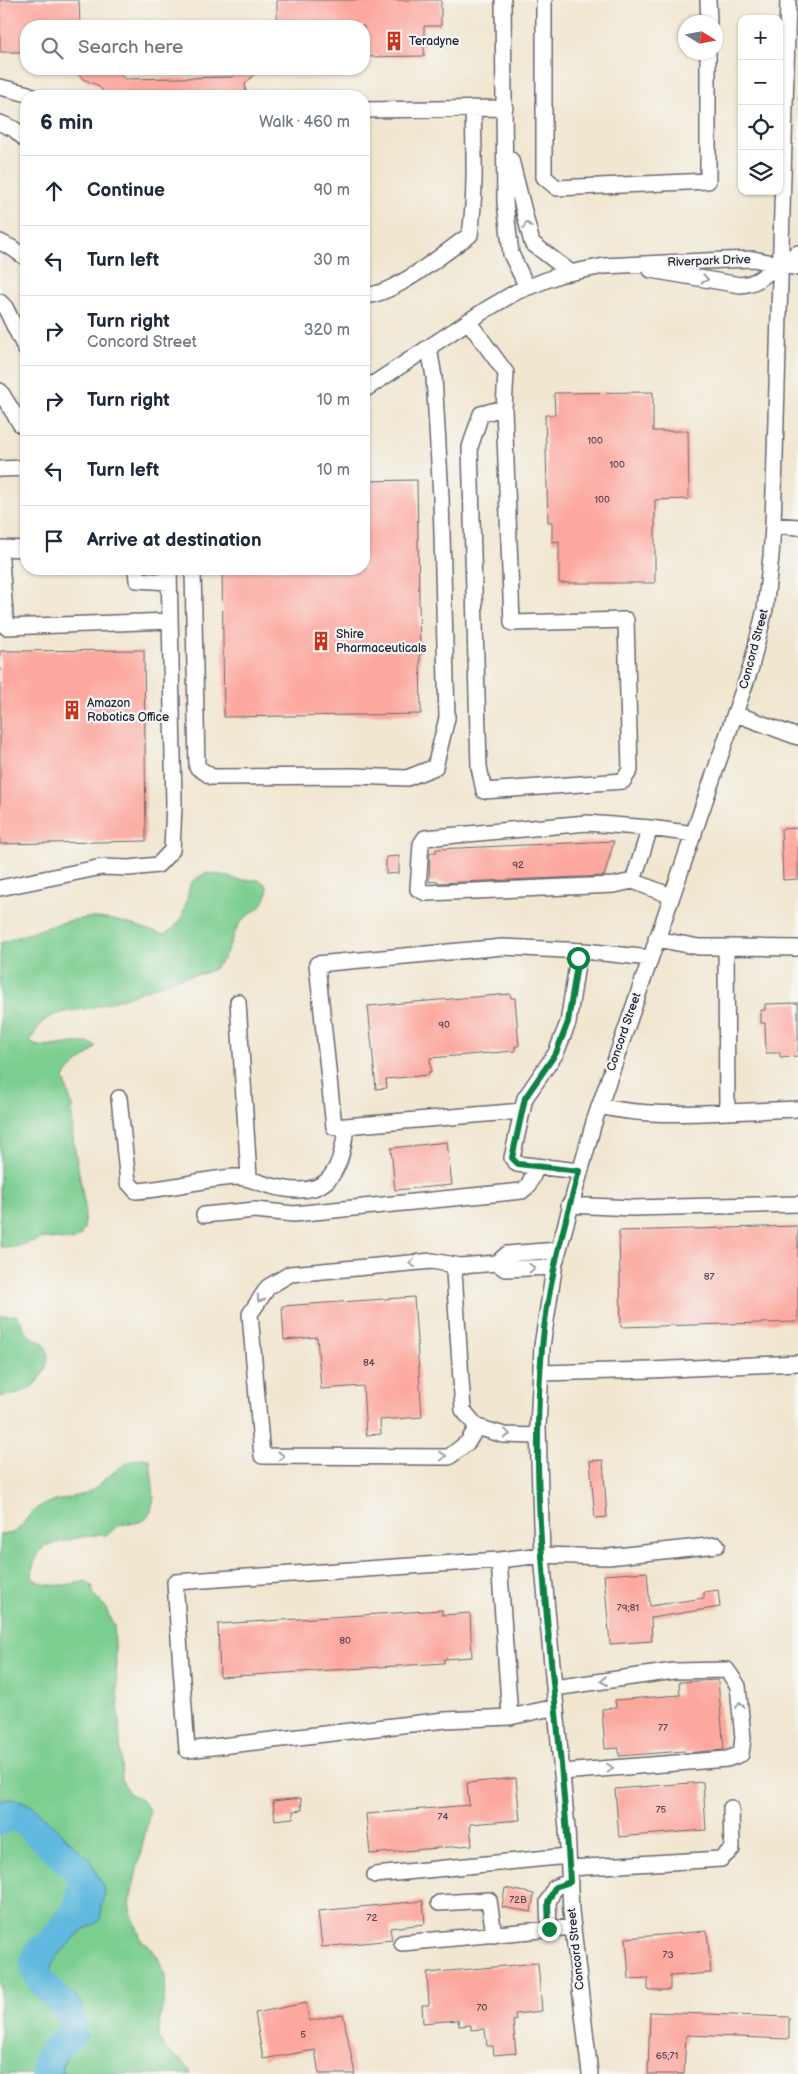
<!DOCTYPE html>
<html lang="en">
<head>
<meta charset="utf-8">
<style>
  :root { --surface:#fff; --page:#f6f6f7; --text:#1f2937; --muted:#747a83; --line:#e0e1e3 }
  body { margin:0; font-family:"Balsamiq Sans",sans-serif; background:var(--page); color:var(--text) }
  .controls { position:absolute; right:15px; top:15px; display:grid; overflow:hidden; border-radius:10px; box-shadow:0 1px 4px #0004 }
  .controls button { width:45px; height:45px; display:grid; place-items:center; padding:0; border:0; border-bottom:1px solid var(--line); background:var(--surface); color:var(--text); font:25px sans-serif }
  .compass { position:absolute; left:678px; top:15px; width:45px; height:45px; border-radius:50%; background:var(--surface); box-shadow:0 1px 4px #0004; rotate:101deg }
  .stop { position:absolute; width:15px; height:15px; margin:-11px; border:4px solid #0b8043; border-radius:50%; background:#fff }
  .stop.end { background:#0b8043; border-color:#fff; box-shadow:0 1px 5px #0008 }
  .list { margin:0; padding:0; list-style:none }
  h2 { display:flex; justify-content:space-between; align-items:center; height:65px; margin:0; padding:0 20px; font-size:21px }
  h2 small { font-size:16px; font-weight:400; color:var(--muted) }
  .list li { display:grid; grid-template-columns:32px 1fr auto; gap:15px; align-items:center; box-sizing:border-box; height:70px; padding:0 20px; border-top:1px solid var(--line) }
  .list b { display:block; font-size:19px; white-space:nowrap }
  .list p { margin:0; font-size:16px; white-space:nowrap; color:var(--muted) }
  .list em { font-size:16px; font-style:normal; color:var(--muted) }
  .icon { flex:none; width:28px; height:28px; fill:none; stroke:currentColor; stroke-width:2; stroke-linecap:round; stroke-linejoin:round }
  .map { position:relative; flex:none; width:798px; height:2074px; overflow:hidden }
  .search { position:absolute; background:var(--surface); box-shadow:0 1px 4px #0004; left:20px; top:20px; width:350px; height:55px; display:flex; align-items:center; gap:12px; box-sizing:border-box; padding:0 18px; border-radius:20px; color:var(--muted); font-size:19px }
  .panel { position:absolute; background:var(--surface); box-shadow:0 1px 4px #0004; left:20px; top:90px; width:350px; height:485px; border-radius:20px }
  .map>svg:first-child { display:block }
  .green { fill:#7bce90; stroke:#4e7866 }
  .water { fill:#60b9de; stroke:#416e8c }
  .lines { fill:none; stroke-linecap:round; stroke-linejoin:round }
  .river { stroke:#60b9de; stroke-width:28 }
  .building { fill:#fca89f }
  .minor-casing { stroke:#6a676f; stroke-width:18 }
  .minor { stroke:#fff; stroke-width:15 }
  .oneway { stroke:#9c9ca7 }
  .route { stroke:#0b8043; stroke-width:6 }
  .labels { text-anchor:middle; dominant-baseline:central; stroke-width:4.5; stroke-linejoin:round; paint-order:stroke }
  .number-label { font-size:10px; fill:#584454 }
  .poi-label { font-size:12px; fill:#22223b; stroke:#f6f6f2; text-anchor:start }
  .street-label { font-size:12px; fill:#22223b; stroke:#f6f6f2 }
</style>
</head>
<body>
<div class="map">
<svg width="798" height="2074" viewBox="0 0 798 2074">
  <rect width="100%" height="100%" fill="#f6f6f2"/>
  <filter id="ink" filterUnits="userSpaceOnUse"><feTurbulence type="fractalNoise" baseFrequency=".02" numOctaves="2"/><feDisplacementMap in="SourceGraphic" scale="10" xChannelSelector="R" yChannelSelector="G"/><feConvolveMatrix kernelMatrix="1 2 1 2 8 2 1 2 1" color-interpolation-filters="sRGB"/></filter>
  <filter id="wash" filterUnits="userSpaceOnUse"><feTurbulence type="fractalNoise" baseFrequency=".0096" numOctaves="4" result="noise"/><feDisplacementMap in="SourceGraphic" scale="20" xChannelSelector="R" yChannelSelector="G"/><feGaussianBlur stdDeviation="1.12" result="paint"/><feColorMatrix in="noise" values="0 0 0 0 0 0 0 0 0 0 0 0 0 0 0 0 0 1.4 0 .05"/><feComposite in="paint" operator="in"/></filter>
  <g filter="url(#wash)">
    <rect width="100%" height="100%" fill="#f1e6d0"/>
    <path class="green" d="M205 873 222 875 238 880H260L267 886C269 907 253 909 242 921 230 935 229 959 213 969 205 975 189 975 180 978 150 988 120 1001 89 1008 76 1011 60 1011 48 1018 39 1023 35 1033 30 1042 46 1055 75 1035 96 1046 88 1059 72 1063 64 1078L72 1106 73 1139 85 1207 84 1229 80 1236 73 1241 44 1238 15 1247H0V943C28 935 69 916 97 918 119 919 141 928 162 934 184 929 187 901 190 883Z
      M16 1315C22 1321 23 1330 29 1335 33 1339 39 1340 43 1343 56 1357 41 1383 27 1390 19 1394 9 1394 0 1397V1316Z
      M142 1458 150 1459 154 1497 151 1511 147 1518 141 1522 118 1525 108 1535 86 1536 44 1546C37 1556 30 1566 33 1579 49 1589 68 1585 86 1581L92 1586 94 1595 104 1605 114 1626 122 1780 129 1794C138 1796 145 1803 150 1811L129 1905 142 1942C150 1945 153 1950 158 1958 175 1985 158 2008 158 2038L167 2051 186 2064 191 2074H63C60 2053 85 2047 86 2026 86 2020 82 2011 82 2003 74 1992 60 1988 53 1977 45 1966 59 1954 67 1947 71 1943 75 1936 80 1933 86 1928 94 1925 100 1920L70 1844 33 1807 22 1801 11 1799 0 1800V1533C21 1539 24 1515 39 1507 52 1500 69 1499 83 1494 104 1486 117 1462 142 1458Z
      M15 1817C30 1825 41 1836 53 1848 61 1855 74 1863 78 1872 92 1899 57 1937 38 1952V1978L68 2011 73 2021 72 2035C57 2048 44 2052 45 2074H0V1822L7 1818Z"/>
    <path class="water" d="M11 1799 22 1801 33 1807 90 1860 105 1890 100 1920C94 1925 86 1928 80 1933 75 1936 71 1943 67 1947 59 1954 45 1966 53 1977 61 1988 74 1992 82 2003 82 2015 86 2026 86 2038 76 2049 60 2057 63 2074H45C44 2052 57 2048 72 2035 72 2030 74 2024 73 2020 67 1998 36 1989 34 1965 32 1953 45 1949 51 1942 65 1927 91 1892 77 1871 74 1866 68 1862 64 1858 51 1845 38 1833 24 1822 15 1816 10 1816 0 1822V1800Z"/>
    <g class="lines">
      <path class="river" d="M0 1822C10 1816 15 1816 24 1822L78 1871 81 1884 80 1897 75 1911 51 1942 38 1952 34 1960C34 1987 64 1996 72 2019 74 2024 72 2030 72 2035 57 2047 44 2053 45 2074"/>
    </g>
    <g id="blocks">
      <path class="building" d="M0 0H79L80 26H26V52H0Z
        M277 0H441V26H424V56L364 57V26H277Z
        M74 69H114L125 79 233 77 239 69H259L245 84 246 96H108L97 85 83 79Z
        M653 392V431H688L689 499 655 500V583H559V541L552 542V522H548L545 415H555L554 393Z
        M417 480 421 714 224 717 222 569H364V481Z
        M144 650 146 841 0 844V651Z
        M798 828V879L783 880 781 829Z
        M614 841 604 876 438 883V881L429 882 430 853H436V849Z
        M399 856V873L386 874V857Z
        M510 994 511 998H515L519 1046H515V1051L430 1058 431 1072H428L429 1075 386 1079 387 1088 376 1089 368 1006Z
        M798 1003V1056L780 1057V1053H766L765 1023H761V1010H765V1004Z
        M447 1142 452 1185 395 1190 391 1148Z
        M798 1226V1322L621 1327 619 1231Z
        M414 1297 422 1417 380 1420 381 1434 366 1435 363 1386 321 1389 317 1337 284 1340 282 1306Z
        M603 1460 607 1517 595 1518 590 1461Z
        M647 1572 650 1606 704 1598V1592L718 1590 720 1607 651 1618 652 1641 610 1644 604 1575Z
        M442 1610V1615L470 1613 472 1657 444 1659V1663L220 1677 218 1624Z
        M718 1680 724 1750 684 1753V1751L619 1756V1748L605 1749 602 1709 616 1708 615 1700 680 1695 679 1682Z
        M516 1778 520 1820 470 1824 472 1845 370 1854 366 1814 469 1805 467 1783Z
        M703 1782 706 1830 619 1837 615 1789Z
        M301 1798 302 1810 293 1811V1818L275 1820 273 1801Z
        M505 1888 534 1894 531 1912 502 1907Z
        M423 1901 425 1924 390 1928 392 1940 322 1947 318 1911Z
        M707 1931 711 1973 670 1976V1990H648V1978L629 1979 626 1938Z
        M538 1963 542 2011 515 2014 516 2020 513 2021 516 2053 494 2055 493 2046H487L485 2029 471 2030V2025L459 2026 458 2020 423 2023 422 2005H429L427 1973Z
        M306 2003 309 2021 343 2014 355 2074H319L315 2050 263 2059 255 2013Z
        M650 2012 789 2017V2039L686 2035 684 2074H648Z"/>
    </g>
  </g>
  <g filter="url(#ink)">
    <use href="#blocks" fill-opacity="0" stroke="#6a676f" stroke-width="1"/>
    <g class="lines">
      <defs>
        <path id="minor" d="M503 0 505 202 511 254 527 287
          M544 0V177L557 188 708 181V52
          M708 0 709 22
          M0 87 28 94 31 96
          M364 110 505 108
          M0 123 14 129 26 140
          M511 160 532 243 570 272
          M0 242 12 248 26 258
          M651 270 740 285C759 283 763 276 777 265 784 260 791 257 798 253
          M364 296C395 295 443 253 470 235 476 193 474 151 473 108
          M0 302 5 307 26 350
          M468 321 506 373 504 408 481 414 470 447 479 767 484 791 623 781 630 770 626 620 512 623 504 408
          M364 390 487 309 516 292 559 275 604 266 725 260 753 259 798 268
          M0 391 21 425
          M0 469 26 468
          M773 525 798 527
          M26 549 0 548 6 627 170 621
          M136 569 137 580 169 582
          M193 569 197 767 212 777 354 776 407 778 435 767 447 718 441 497 434 377 429 348
          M736 714 798 737
          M633 881 614 885 426 893 418 889 421 844 425 838 587 823 650 828
          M0 888 102 867 129 868 158 865 172 850 174 804 169 569
          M671 896 633 881 650 828 694 834
          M726 947 798 948
          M238 1002 249 1177
          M119 1098 128 1182 136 1191C170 1189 202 1179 235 1177 248 1177 256 1182 268 1185 324 1201 341 1179 346 1126
          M599 1106C641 1116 684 1114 727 1112L726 947H699L656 939
          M522 1111 334 1127 317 964 503 947 584 951
          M727 1112 798 1109
          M579 1171 517 1164 512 1158 525 1098 556 1053 568 1023 578 958 584 951 650 958
          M569 1205 632 1208 798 1204
          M204 1215 255 1210 294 1214 522 1191 528 1186 537 1167
          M497 1263 460 1266 454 1272 463 1410 477 1427 504 1435 538 1436
          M460 1266 432 1261 290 1274 268 1287 250 1314 262 1456 449 1457 468 1442 477 1427
          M554 1267 505 1269 497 1263 507 1254 558 1250
          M541 1373 651 1370 798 1363
          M499 1560 175 1582 187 1750 445 1720 510 1717
          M554 1688 674 1671 727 1670 738 1686 743 1738 741 1754 727 1759 562 1772
          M556 1707 510 1717 499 1560 542 1555 608 1557 717 1545
          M569 1868 721 1859 732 1849 731 1808
          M375 1875 568 1856
          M439 1903 489 1900 494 1935
          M549 1929 548 1902 555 1887 570 1882
          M402 1943 573 1927
          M590 2074 571 1911 567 1829 542 1555 538 1428 542 1346 555 1263 594 1122 751 667 765 609 771 556 773 525 788 0"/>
      </defs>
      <use href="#minor" class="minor-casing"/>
      <use href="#minor" class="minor"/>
    </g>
    <defs><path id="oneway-chevron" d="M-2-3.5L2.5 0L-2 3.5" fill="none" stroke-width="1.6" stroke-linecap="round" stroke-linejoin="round" transform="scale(1.25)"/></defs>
    <g class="oneway">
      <use href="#oneway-chevron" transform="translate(527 225) rotate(-104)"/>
      <use href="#oneway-chevron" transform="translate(705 279) rotate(10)"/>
      <use href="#oneway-chevron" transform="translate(412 1263) rotate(175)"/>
      <use href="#oneway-chevron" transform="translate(532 1268) rotate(-3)"/>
      <use href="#oneway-chevron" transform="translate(260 1299) rotate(124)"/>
      <use href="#oneway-chevron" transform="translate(507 1434) rotate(7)"/>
      <use href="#oneway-chevron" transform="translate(281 1456)"/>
      <use href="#oneway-chevron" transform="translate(443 1456) rotate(-5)"/>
      <use href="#oneway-chevron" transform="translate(604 1681) rotate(172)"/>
      <use href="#oneway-chevron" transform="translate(740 1705) rotate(-96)"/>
      <use href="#oneway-chevron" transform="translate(610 1768) rotate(-4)"/>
    </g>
  </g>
  <g class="lines" filter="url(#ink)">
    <path class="route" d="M549 1929 548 1902 555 1887 570 1882C561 1704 526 1526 542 1348 547 1288 563 1229 579 1171L518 1164 512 1158 525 1098 556 1053 568 1022 578 958"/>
  </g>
  <defs>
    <symbol id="building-bare" viewBox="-9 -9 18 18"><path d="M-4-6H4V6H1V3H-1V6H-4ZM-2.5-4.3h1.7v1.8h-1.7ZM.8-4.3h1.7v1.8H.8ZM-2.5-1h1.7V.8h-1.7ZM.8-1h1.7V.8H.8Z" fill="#c8321e" stroke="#f6f6f2" stroke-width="2.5" paint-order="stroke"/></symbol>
  </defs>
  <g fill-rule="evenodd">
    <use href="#building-bare" x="380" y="27" width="28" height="28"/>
    <use href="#building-bare" x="307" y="627" width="28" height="28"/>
    <use href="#building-bare" x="58" y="696" width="28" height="28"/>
  </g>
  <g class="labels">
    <g class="number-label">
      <text x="595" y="441">100</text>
      <text x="617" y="465">100</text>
      <text x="602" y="500">100</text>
      <text x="518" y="865">92</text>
      <text x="444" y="1025">90</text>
      <text x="709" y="1277">87</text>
      <text x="369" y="1363">84</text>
      <text x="628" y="1608">79;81</text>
      <text x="345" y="1641">80</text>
      <text x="663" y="1728">77</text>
      <text x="661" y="1810">75</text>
      <text x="443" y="1817">74</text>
      <text x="518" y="1900">72B</text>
      <text x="372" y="1918">72</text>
      <text x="668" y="1955">73</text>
      <text x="482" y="2008">70</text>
      <text x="303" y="2035">5</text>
      <text x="667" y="2056">65;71</text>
    </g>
    <g class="poi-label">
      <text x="409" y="41">Teradyne</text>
      <text x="336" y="634">Shire<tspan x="336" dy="14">Pharmaceuticals</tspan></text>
      <text x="87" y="703">Amazon<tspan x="87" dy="14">Robotics Office</tspan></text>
    </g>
    <g class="street-label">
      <text transform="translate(709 261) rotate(-2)">Riverpark Drive</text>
      <text transform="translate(754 649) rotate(-75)">Concord Street</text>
      <text transform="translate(624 1032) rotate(-71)">Concord Street</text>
      <text transform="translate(576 1949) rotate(-96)">Concord Street</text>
    </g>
  </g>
</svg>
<div class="controls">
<button>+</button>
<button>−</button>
<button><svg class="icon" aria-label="locate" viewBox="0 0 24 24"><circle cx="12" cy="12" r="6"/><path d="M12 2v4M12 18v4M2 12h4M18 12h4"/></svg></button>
<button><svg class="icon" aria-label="layers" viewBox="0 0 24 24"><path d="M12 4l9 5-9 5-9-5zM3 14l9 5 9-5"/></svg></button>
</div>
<svg class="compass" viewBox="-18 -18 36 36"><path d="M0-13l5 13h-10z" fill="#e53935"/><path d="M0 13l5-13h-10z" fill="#747a83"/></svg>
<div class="stop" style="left:578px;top:958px"></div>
<div class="stop end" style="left:549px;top:1929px"></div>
<div class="search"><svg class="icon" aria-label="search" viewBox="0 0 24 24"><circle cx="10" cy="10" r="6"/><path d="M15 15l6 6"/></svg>Search here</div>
<section class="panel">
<h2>6 min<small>Walk · 460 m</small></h2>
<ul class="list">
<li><svg class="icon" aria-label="ahead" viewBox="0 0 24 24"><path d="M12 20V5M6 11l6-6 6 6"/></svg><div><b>Continue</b></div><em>90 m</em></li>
<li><svg class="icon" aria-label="left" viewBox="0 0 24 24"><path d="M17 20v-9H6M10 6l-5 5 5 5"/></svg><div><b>Turn left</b></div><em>30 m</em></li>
<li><svg class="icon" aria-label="right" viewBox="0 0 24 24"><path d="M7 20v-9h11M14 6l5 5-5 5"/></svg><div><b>Turn right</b><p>Concord Street</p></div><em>320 m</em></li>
<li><svg class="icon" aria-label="right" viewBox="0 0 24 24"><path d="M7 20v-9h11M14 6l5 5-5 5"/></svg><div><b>Turn right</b></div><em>10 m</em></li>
<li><svg class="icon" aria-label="left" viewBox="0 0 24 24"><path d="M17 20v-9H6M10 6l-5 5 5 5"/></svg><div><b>Turn left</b></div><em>10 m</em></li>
<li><svg class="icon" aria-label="arrive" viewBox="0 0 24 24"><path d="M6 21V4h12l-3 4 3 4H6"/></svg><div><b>Arrive at destination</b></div></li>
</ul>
</section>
</div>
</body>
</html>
